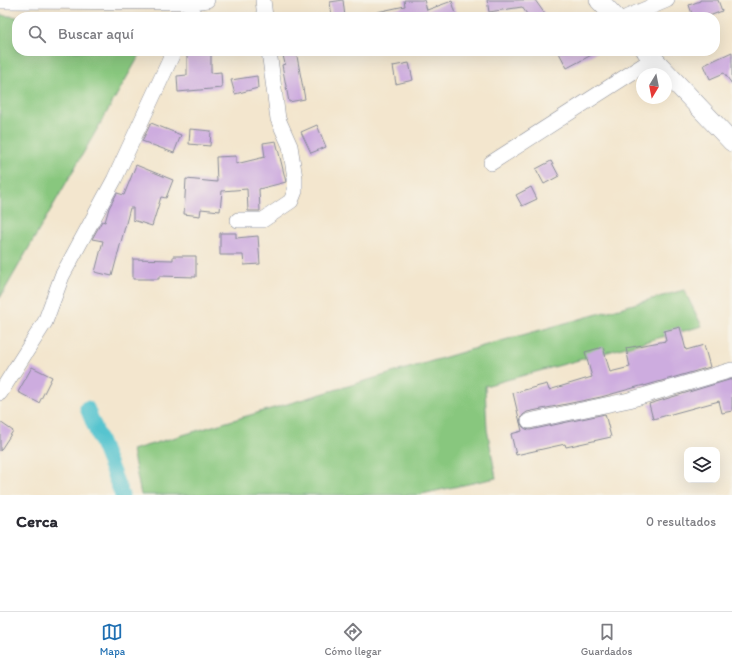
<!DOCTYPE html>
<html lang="es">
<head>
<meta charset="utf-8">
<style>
  :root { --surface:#fff; --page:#f2f2f3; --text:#2b2b33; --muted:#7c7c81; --line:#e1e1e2; --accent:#1f6fb2 }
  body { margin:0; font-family:Itim,sans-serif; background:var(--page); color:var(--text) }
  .controls { position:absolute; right:12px; bottom:12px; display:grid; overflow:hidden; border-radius:8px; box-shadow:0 4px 16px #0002 }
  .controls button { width:36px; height:36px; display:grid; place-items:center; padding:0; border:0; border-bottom:1px solid var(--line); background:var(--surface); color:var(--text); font:20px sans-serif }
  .compass { position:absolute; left:636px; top:68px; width:36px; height:36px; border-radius:50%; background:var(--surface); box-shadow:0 4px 16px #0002; rotate:190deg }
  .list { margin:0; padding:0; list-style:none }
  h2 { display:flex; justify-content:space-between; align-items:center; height:52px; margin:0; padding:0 16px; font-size:17px }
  h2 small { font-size:13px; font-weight:400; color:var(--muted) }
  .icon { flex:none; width:22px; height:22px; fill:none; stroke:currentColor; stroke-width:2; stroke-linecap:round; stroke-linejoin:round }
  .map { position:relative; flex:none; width:732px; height:495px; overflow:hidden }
  .search { position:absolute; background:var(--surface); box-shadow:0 4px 16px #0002; left:12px; right:12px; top:12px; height:44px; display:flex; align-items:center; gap:10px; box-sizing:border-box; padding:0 14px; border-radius:16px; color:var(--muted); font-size:15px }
  .sheet { height:116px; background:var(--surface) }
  nav { display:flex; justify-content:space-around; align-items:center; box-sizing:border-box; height:56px; border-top:1px solid var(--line); background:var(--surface); font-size:11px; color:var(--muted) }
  nav a { display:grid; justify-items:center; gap:2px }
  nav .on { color:var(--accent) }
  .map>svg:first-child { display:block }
  .green { fill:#88c77e; stroke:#527b6e }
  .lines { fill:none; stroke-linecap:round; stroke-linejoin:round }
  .canal { stroke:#57c4cf; stroke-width:15 }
  .building { fill:#cdacdf }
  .minor-casing { stroke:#878a96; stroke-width:16 }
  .tertiary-casing { stroke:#878a96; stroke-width:20 }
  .minor { stroke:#fff; stroke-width:15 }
  .tertiary { stroke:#fff; stroke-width:19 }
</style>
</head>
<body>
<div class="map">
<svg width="732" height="495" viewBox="0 0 732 495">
  <rect width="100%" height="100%" fill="#f7f3e8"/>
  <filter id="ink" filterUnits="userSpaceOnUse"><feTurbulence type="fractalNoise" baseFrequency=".025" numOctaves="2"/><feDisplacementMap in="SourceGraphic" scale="8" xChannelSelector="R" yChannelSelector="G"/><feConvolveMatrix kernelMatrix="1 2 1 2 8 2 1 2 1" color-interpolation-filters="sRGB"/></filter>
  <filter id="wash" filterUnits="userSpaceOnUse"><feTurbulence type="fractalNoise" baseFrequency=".012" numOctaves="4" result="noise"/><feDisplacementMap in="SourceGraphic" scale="16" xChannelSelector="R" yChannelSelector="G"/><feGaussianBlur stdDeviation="0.9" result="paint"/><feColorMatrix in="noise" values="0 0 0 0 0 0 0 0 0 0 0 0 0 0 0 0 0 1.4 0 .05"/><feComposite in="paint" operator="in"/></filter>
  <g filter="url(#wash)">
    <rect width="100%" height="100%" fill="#f3e6ce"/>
    <path class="green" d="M0 15 17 17V51H142L0 298Z
      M684 290 702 326 485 386 487 429 496 478 417 495H141L132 450 483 346Z"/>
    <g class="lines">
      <path class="canal" d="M87 408 122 495"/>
    </g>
    <g id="blocks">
      <path class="building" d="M343 0 345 17H332L330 2Z
        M404 0H424L427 10 452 1 457 17H377V12L405 6Z
        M487 0H535L547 17H529L522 7 489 12Z
        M700 0H718L722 11 707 17H693L689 5 700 1Z
        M187 51H211V73L221 72 222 88 178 92 177 76 187 75Z
        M282 51H296L305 99 289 102 282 65 285 64Z
        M558 51H599L567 68Z
        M732 52V84L724 73 710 79 704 65Z
        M409 63 413 80 396 84 393 66Z
        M257 76 258 88 235 94 231 80Z
        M151 123 181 135 174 153 142 141Z
        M317 125 326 147 311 153 301 132Z
        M190 129 211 131 210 146 189 144Z
        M276 141 286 182 259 189 260 211H248L247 189 222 191 220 211 201 209 200 216 184 214 186 179 217 182 216 157 236 156V164L265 157 263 143Z
        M551 161 559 176 544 184 536 169Z
        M136 165 173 180 166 198 161 197 152 226 133 220V208H130L112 276 95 272 103 241 92 239 102 221 105 222 109 208 117 193 124 195Z
        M531 187 537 199 522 206 516 195Z
        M220 233H236V238L258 236 260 264 244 265 243 255H220Z
        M173 256H196V277L159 276V279H133V259L173 260Z
        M680 327 686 350 704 345 710 367 644 386V385L601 397 527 412 523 415 521 418 520 422 523 427 526 429 530 430 605 414 611 437 566 447 565 444 516 455 511 434 522 431 513 393 547 384 549 390 592 377 585 352 603 347 610 372 630 367 626 348 666 341 664 331Z
        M32 367 52 377 39 403 18 392Z
        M732 379V411L722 413 719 401 653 419 649 404Z
        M0 422 13 431 0 451Z"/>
    </g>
  </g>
  <g filter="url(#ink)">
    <use href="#blocks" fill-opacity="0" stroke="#878a96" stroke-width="1"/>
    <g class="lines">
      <defs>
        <path id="minor" d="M263 0 265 17
          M0 1 194 2 207 0
          M189 17 195 0
          M627 17 667 0
          M491 163 653 59
          M238 220H263L291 201 295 191V178L290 146 278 119 269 51
          M0 393 45 322 62 276 114 180 174 51
          M529 421 629 400 732 370"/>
        <path id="tertiary" d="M599 0 615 17
          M646 51 732 142"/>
      </defs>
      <use href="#minor" class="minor-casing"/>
      <use href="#tertiary" class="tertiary-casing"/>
      <use href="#minor" class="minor"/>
      <use href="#tertiary" class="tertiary"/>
    </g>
  </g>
</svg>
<div class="controls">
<button><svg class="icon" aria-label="layers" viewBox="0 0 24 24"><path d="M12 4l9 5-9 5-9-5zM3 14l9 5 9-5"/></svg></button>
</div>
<svg class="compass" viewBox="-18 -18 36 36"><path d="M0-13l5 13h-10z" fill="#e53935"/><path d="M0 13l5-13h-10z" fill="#7c7c81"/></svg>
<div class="search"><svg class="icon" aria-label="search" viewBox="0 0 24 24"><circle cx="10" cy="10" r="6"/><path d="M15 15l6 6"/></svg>Buscar aquí</div>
</div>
<section class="sheet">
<h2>Cerca<small>0 resultados</small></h2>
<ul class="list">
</ul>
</section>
<nav>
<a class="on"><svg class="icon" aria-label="map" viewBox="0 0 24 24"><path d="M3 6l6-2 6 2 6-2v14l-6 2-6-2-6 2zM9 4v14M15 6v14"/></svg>Mapa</a>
<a><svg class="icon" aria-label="directions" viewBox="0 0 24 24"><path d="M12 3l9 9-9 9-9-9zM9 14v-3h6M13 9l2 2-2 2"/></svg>Cómo llegar</a>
<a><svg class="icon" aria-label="saved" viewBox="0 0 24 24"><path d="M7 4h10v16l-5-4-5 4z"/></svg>Guardados</a>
</nav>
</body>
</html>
